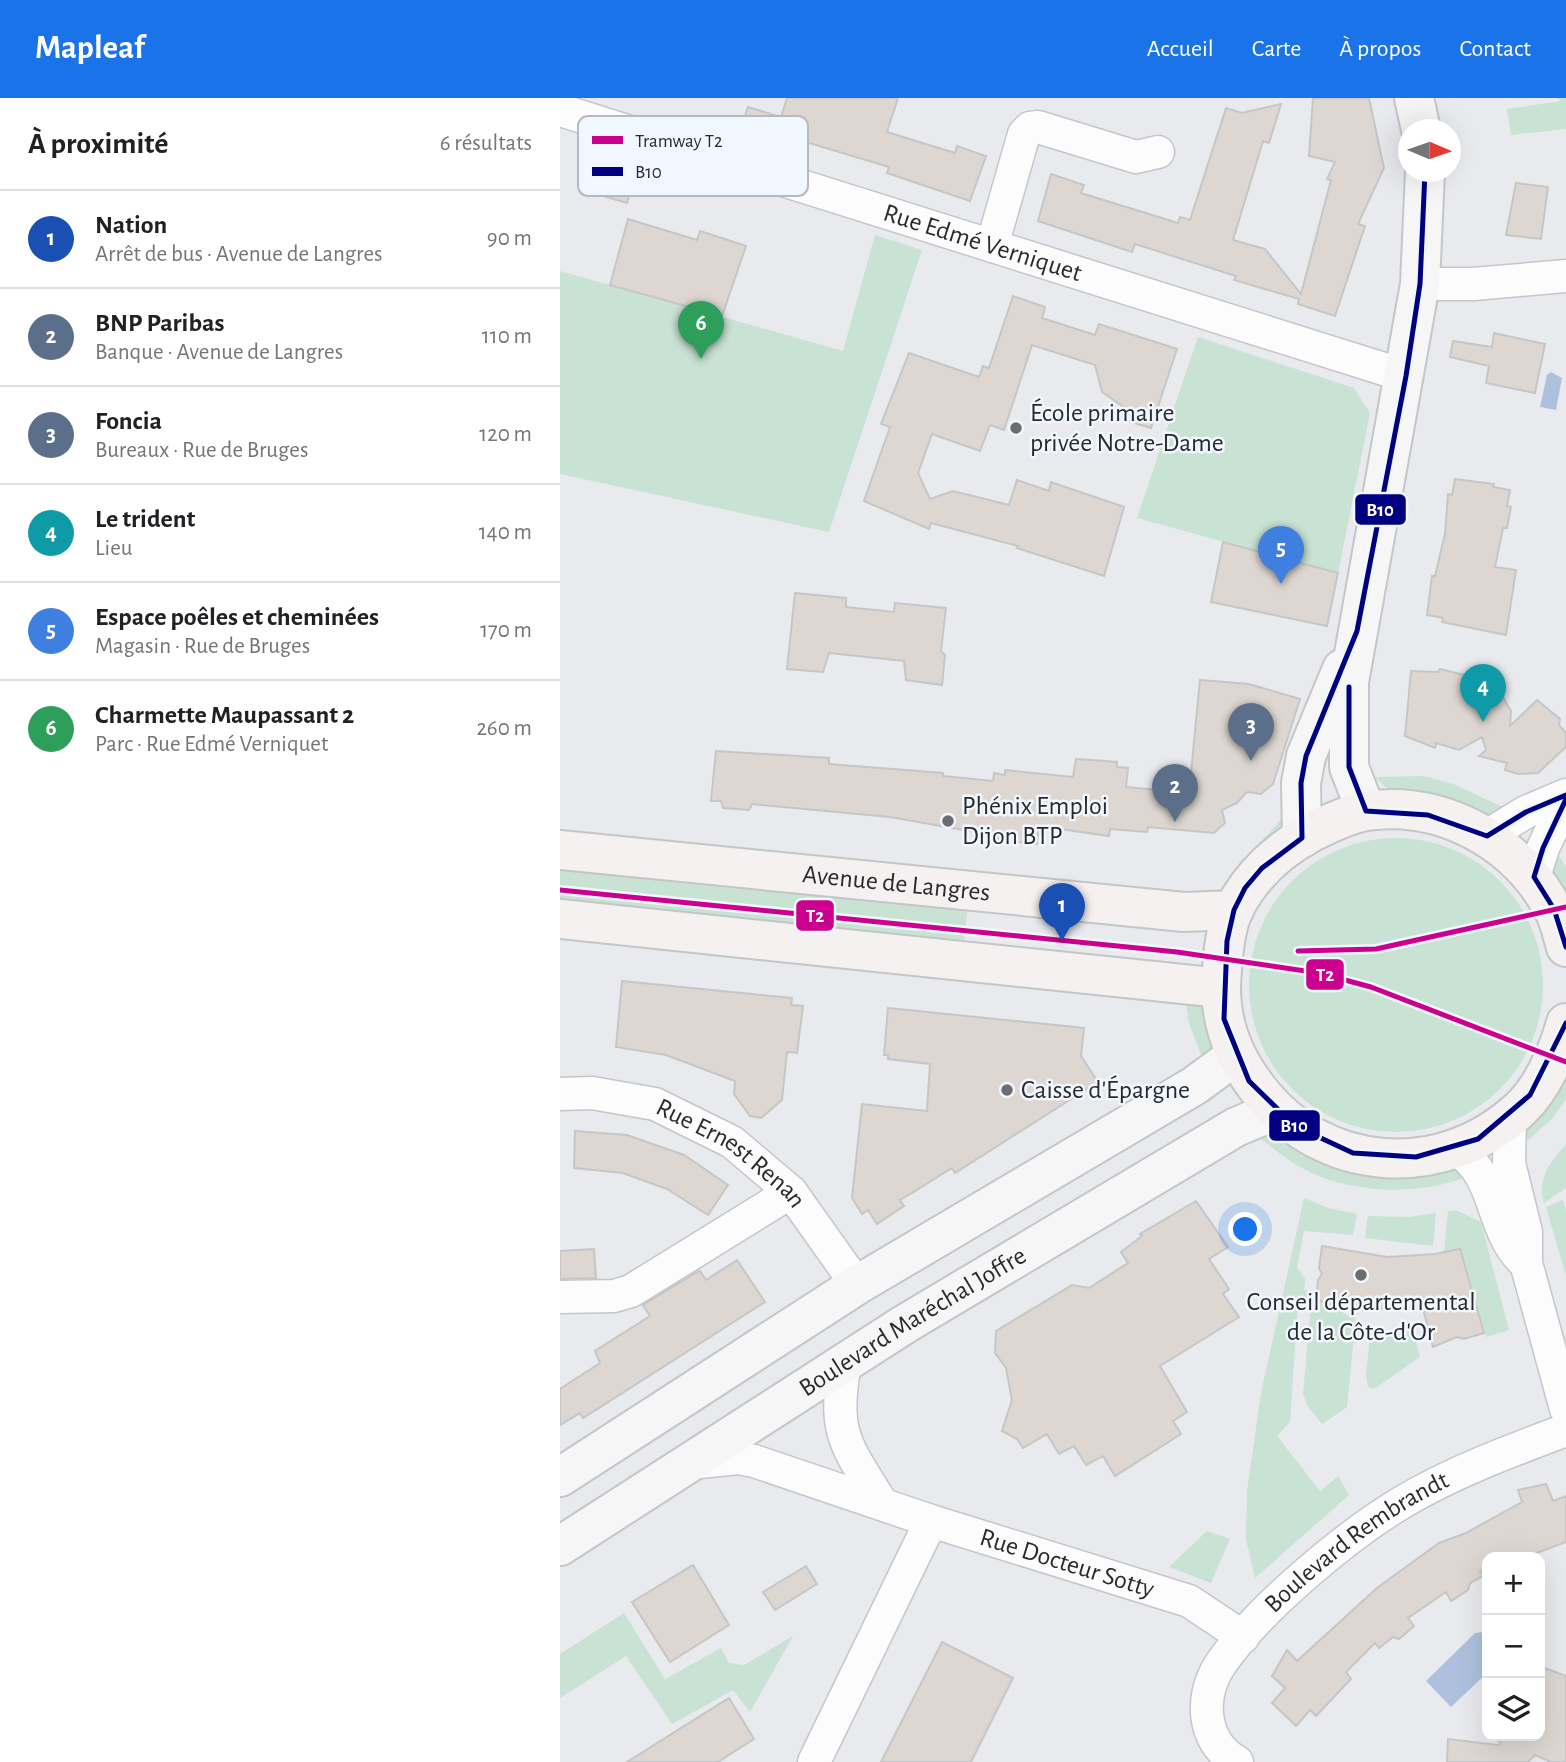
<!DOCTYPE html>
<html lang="fr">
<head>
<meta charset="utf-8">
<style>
  :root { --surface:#fff; --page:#f6f6f6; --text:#202124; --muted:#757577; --line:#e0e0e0; --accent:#1a73e8 }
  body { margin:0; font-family:"Alegreya Sans",sans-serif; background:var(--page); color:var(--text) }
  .controls { position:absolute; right:21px; bottom:21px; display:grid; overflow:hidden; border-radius:14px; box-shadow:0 7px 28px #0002 }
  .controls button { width:63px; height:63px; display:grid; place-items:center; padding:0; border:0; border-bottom:2px solid var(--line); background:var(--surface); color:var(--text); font:35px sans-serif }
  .compass { position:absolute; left:838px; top:21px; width:63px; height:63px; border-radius:50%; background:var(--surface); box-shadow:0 7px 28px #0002; rotate:92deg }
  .you { position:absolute; left:686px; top:1132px; width:24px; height:24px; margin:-18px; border:5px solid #fff; border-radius:50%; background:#1a73e8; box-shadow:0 0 0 10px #1a73e833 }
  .badge { display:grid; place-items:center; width:46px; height:46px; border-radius:50%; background:var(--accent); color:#fff; font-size:23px; font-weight:700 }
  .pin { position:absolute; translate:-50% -58px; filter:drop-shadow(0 2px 4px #0008) }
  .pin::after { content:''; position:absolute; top:37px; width:24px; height:21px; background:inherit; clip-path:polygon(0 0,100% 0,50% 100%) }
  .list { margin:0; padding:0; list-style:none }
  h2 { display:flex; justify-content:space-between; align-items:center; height:91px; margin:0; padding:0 28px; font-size:30px }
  h2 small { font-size:23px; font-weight:400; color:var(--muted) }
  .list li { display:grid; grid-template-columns:46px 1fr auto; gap:21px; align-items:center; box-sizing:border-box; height:98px; padding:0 28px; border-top:2px solid var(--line) }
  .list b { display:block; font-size:26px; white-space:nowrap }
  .list p { margin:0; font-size:23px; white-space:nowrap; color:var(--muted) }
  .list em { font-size:23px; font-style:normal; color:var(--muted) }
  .icon { flex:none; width:38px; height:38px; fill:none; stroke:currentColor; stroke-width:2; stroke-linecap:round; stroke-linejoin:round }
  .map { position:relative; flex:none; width:1006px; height:1664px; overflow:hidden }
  header { display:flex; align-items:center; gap:42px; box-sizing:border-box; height:98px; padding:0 35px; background:var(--accent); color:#fff }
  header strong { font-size:33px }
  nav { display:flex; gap:38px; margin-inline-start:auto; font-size:24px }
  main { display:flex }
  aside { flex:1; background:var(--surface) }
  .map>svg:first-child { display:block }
  .green { fill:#c8e2d3 }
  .water { fill:#adc1de }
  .building { fill:#ded7d1; stroke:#c6c6c7; stroke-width:2 }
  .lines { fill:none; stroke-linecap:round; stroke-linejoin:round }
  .street-casing { stroke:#c4c6ca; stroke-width:35 }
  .secondary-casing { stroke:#c4c6ca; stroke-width:42 }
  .primary-casing { stroke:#c4c5c7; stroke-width:42 }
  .street { stroke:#fcfcfc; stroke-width:32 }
  .secondary { stroke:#f7f6f6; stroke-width:38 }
  .primary { stroke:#f4f1f0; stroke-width:38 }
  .bus-1-casing { stroke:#f1f7ff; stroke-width:10 }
  .bus-1 { stroke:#000080; stroke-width:5 }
  .tram-1-casing { stroke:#f1f7ff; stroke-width:10 }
  .tram-1 { stroke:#cc008e; stroke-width:5 }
  .poi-dot { fill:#6b6d71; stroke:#f1f7ff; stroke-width:2.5 }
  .labels { text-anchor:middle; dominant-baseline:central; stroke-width:5; stroke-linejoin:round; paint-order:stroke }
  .street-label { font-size:26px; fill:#282a2d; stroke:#f1f7ff }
  .poi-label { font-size:26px; fill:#282a2d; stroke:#f1f7ff; text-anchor:start }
  .key { fill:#f1f7ff; stroke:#b5bac0; stroke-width:2 }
  .key-label { font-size:19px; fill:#282a2d }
  .line-badge { stroke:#f1f7ff; stroke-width:2.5 }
  .badge-label { font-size:19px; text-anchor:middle; font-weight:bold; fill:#fff }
</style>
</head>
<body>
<header>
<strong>Mapleaf</strong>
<nav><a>Accueil</a><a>Carte</a><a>À propos</a><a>Contact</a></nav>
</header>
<main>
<aside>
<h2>À proximité<small>6 résultats</small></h2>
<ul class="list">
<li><span class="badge" style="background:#1a4fb4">1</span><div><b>Nation</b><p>Arrêt de bus · Avenue de Langres</p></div><em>90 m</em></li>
<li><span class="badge" style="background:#5c6f8a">2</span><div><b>BNP Paribas</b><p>Banque · Avenue de Langres</p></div><em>110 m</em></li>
<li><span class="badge" style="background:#5c6f8a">3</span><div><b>Foncia</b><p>Bureaux · Rue de Bruges</p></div><em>120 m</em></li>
<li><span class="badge" style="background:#0f9aa8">4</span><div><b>Le trident</b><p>Lieu</p></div><em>140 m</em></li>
<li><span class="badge" style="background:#3f7fe0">5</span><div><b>Espace poêles et cheminées</b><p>Magasin · Rue de Bruges</p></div><em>170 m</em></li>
<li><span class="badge" style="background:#2e9e5b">6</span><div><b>Charmette Maupassant 2</b><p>Parc · Rue Edmé Verniquet</p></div><em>260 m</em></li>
</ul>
</aside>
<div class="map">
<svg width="1006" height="1664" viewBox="0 0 1006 1664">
  <rect width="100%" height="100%" fill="#e8eaee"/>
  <path class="green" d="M997 0H1006V31L951 37 947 11 1001 3Z
    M315 137 362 152 269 434 0 376V173L283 253Z
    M638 239 794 290 810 315 778 475 577 420Z
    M863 678 893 686 949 712 930 726C890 715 844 711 815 679Z
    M732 709 733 726 669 795 662 789Z
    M689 887a147 147 0 1 1 294 0a147 147 0 1 1-294 0Z
    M992 748 1006 769V811L992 782Z
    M0 760 409 800 403 853 0 811Z
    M637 899C660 923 663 937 645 966L629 926 626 905Z
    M1006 960V1001L992 1021 958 1051 961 1025Z
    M692 1033H726L898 1070 908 1078C858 1099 787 1096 740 1069 723 1059 707 1046 692 1033Z
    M1006 1046V1090L984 1105C977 1081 990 1063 1006 1046Z
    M744 1100 768 1110 797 1116 793 1137 744 1133 737 1169 745 1181 744 1192 757 1195 756 1202 784 1208V1215L790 1219 796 1216 787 1309 762 1326 747 1307 743 1296 751 1206 738 1204 730 1324 717 1338 760 1393 778 1378 789 1397 695 1480 686 1441 687 1393 701 1295Z
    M1003 1102 1006 1112V1178L986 1109Z
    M896 1112 921 1124 949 1232 926 1239 900 1151 884 1154 888 1113Z
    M876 1115 873 1148 805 1140 808 1118 849 1119Z
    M852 1230 860 1259 814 1291 808 1289 806 1278 810 1236Z
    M647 1433 670 1441 651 1485 609 1469Z
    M64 1515 105 1581 161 1550 169 1565 184 1567 233 1538 190 1614 173 1592 112 1626 66 1558 0 1600V1556Z"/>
  <path class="water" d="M991 274 1002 280 996 312 980 309 987 277Z
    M924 1534 927 1537V1575L891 1609 866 1583 915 1535Z"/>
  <path class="building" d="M227 0H338L327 34 395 55 397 48 426 58 410 103 327 75 329 69 256 47 216 36 213 45 179 35 188 9 221 19Z
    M753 0H809L824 70 798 126 805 128 775 218 738 206 739 201 674 182 676 178 575 146 572 154 478 123 491 76 524 87 521 95 618 125 620 119 630 122 666 10 682 15 721 6 709 45 703 43 673 142 705 151 741 196 771 82 767 81 775 64 749 58Z
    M54 56 80 64 67 105 40 97Z
    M956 85 988 89 981 141 946 137Z
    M68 121 137 142 140 133 186 148 162 218 50 187Z
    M453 198 485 209 482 220 535 237 539 226 617 251 591 330 561 321 565 310 542 294 535 267 472 247 444 332 430 327 420 353 372 336 358 375 370 401 393 393 449 407 457 382 489 393 491 384 564 409 544 478 457 450 458 448 371 425 369 431 304 403 330 329 321 326 349 255 419 279 423 268 429 270Z
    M934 235 985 246 975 295 926 285 929 268 890 259 893 243 932 249Z
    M895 381 934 386 933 389 950 392 947 408 951 409 947 430H943L935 469 956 472 946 537 882 524 883 520 867 517 872 478H875L885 436 888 396 892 397Z
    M663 444 778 475 767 528 651 504Z
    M235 495 286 500V509L334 514 335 505 386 510 381 553 385 557 382 587 346 582 344 563 269 555 263 574 227 571Z
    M880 571 934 584 951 613 950 628 977 602 1000 621 999 627 1006 635V649L978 675 958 676 945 672 947 665 919 658 926 652 922 639 899 652 876 645 875 650 845 638 851 573 878 574Z
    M640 582 689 586 740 601 713 686 701 696 687 694 677 705 662 712 665 725 654 735 588 729 587 734 550 731 549 738 479 728 477 746 438 742V738L330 719 192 706 189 712 163 710 161 703H151L156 653 269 660V666L383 675V678L433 683 434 675 445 677V672L513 679 516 661 532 662 557 664V669L568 670 566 689 629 695Z
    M62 883 232 900 231 907 243 908 237 955 227 954 222 1002 201 1020 190 1018 174 996 175 983 106 957 56 949Z
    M328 910 524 930 521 958 538 984 395 1075 392 1070 352 1095 340 1102 344 1108 317 1126 308 1112 302 1116 292 1100 302 1006 367 1013 370 966 328 961V957H324Z
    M15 1033 67 1037 124 1057 168 1087 148 1117 107 1091 63 1075 14 1070Z
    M636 1103 668 1149 649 1161 669 1191 663 1196 679 1219 600 1268 627 1314 613 1323 621 1336 555 1378 543 1358 526 1367 514 1348 499 1356 487 1336 463 1350 457 1341 442 1333 452 1302 446 1270 435 1255 436 1233 512 1187 529 1190 568 1165 561 1154 582 1138 580 1136Z
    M762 1148 827 1159 875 1156 900 1151 924 1235 904 1241 897 1239 873 1249 863 1211 784 1210 756 1202 758 1182 762 1176 759 1170Z
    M34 1151 36 1180 0 1181V1153Z
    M177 1162 205 1204 23 1320 20 1315 0 1327V1291L40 1265 35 1253 90 1218 83 1207 137 1174 140 1173 146 1182Z
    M986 1386 993 1403 1006 1398V1444L966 1459H927V1469L920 1473 923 1478 910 1485 908 1492 891 1503 886 1494 848 1520 854 1528 839 1541 833 1539 819 1550 815 1545 786 1574 791 1581 756 1618 750 1612 736 1628 712 1605 725 1590 712 1578 727 1552 737 1563 817 1490 879 1445 906 1435 962 1404 958 1392Z
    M133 1467 169 1527 110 1564 72 1504Z
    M246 1468 257 1486 215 1512 203 1494Z
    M382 1544 453 1580 411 1664H321Z
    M985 1570 1006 1578V1664H991L975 1657 968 1664H887L888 1641 938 1647 941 1644 929 1638H980V1585Z
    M169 1600 194 1641 158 1664H67Z"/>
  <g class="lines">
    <defs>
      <g id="street">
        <path id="s1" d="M0 12 846 278"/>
        <path d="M432 148 464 36 470 30 478 29 576 59 598 54"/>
        <path d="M860 186H913L1006 178"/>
        <path d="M927 738 966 714 1006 697"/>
        <path d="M974 779 983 750 1006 701"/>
        <path id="s2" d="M0 996 32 995 95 1006 172 1044 231 1094 297 1187"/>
        <path d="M950 1019 949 1065 966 1134V1165L1006 1311"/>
        <path d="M897 1052C938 1078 930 1130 962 1162"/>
        <path d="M0 1199 54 1198 71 1193 231 1094"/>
        <path d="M285 1265C272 1336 286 1347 322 1406"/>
        <path id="s3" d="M130 1365 178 1360 194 1363 371 1423 629 1503 683 1539"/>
        <path d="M254 1664 371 1423"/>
        <path id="s4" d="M677 1664C642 1644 639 1599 660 1567 697 1512 785 1439 841 1405 893 1374 950 1353 1006 1332"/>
      </g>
      <g id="secondary">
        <path d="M854 0 861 32"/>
        <path d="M806 713 789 669V584L860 186 865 74"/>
        <path d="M742 740 741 685 746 658 782 571"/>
        <path d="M0 1379 297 1187 634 988 675 958"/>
        <path id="s5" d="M0 1448 345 1226 676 1029 714 1013"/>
      </g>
      <g id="primary">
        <path id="s6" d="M0 752 624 814 674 812"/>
        <path d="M0 821 661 890"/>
        <path d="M1006 849C1002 836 999 820 992 809 956 743 882 702 806 713 789 716 768 726 752 734 720 751 691 777 674 811 664 832 662 865 661 889 661 928 674 960 698 991 762 1075 881 1084 959 1012 983 990 997 956 1006 925"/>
      </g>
    </defs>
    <use href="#street" class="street-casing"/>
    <use href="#secondary" class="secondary-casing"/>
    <use href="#primary" class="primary-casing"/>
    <use href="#street" class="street"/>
    <use href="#secondary" class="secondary"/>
    <use href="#primary" class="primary"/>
    <defs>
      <path id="bus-1" d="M865 74 860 186 846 278 797 533 746 658 741 685 742 740 702 770 685 790 674 812 667 843 664 921 689 983 735 1028 793 1055 856 1059 918 1041 970 997 1006 925
        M789 589V669L806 713 868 717 927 738 966 714 1006 697
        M1006 701 983 750 974 779 994 811 1006 849"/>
    </defs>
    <use href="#bus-1" class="bus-1-casing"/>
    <use href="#bus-1" class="bus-1"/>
    <defs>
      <path id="tram-1" d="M0 792 617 854 759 875 811 889 1006 964
        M738 853 816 851 1006 809"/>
    </defs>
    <use href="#tram-1" class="tram-1-casing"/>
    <use href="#tram-1" class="tram-1"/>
  </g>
  <g class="poi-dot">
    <circle cx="456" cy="330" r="7"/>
    <circle cx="388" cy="723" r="7"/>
    <circle cx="447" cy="992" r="7"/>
    <circle cx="801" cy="1177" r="7"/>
  </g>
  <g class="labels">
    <g class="street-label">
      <text stroke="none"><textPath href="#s1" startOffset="443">Rue Edmé Verniquet</textPath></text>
      <text stroke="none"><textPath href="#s6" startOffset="338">Avenue de Langres</textPath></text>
      <text stroke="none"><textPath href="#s2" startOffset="187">Rue Ernest Renan</textPath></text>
      <text stroke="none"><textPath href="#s5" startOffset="418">Boulevard Maréchal Joffre</textPath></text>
      <text stroke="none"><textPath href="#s4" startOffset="296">Boulevard Rembrandt</textPath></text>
      <text stroke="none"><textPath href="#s3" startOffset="394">Rue Docteur Sotty</textPath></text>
    </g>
    <g class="poi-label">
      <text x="470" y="315">École primaire<tspan x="470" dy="30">privée Notre-Dame</tspan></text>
      <text x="402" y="708">Phénix Emploi<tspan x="402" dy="30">Dijon BTP</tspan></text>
      <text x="461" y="992">Caisse d'Épargne</text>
      <text x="801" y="1204" text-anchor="middle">Conseil départemental<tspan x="801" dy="30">de la Côte-d'Or</tspan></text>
    </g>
  </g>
  <rect x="18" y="18" width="230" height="80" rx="10" class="key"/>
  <rect x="32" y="38" width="31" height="8" fill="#cc008e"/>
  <rect x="32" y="69" width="31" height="9" fill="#000080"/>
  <g class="key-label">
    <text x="75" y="49">Tramway T2</text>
    <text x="75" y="80">B10</text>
  </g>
  <g class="line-badge">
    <rect x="794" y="395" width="53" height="33" rx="7" fill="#000080"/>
    <rect x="235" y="801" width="40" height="33" rx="7" fill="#cc008e"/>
    <rect x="745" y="860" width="40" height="33" rx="7" fill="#cc008e"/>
    <rect x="708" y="1011" width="53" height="33" rx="7" fill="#000080"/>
  </g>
  <g class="badge-label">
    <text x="820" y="418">B10</text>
    <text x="255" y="824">T2</text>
    <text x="765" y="883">T2</text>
    <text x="734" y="1034">B10</text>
  </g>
</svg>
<div class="controls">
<button>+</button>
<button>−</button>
<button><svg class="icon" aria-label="layers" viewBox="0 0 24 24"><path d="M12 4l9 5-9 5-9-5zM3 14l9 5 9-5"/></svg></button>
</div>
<svg class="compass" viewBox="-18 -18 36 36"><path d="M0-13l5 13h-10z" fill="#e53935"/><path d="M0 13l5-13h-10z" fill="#757577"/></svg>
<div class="you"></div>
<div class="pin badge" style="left:502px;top:843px;background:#1a4fb4">1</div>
<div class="pin badge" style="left:615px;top:724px;background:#5c6f8a">2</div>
<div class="pin badge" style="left:691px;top:663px;background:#5c6f8a">3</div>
<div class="pin badge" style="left:923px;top:624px;background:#0f9aa8">4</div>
<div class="pin badge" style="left:721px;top:486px;background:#3f7fe0">5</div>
<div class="pin badge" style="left:141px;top:261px;background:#2e9e5b">6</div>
</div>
</main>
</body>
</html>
